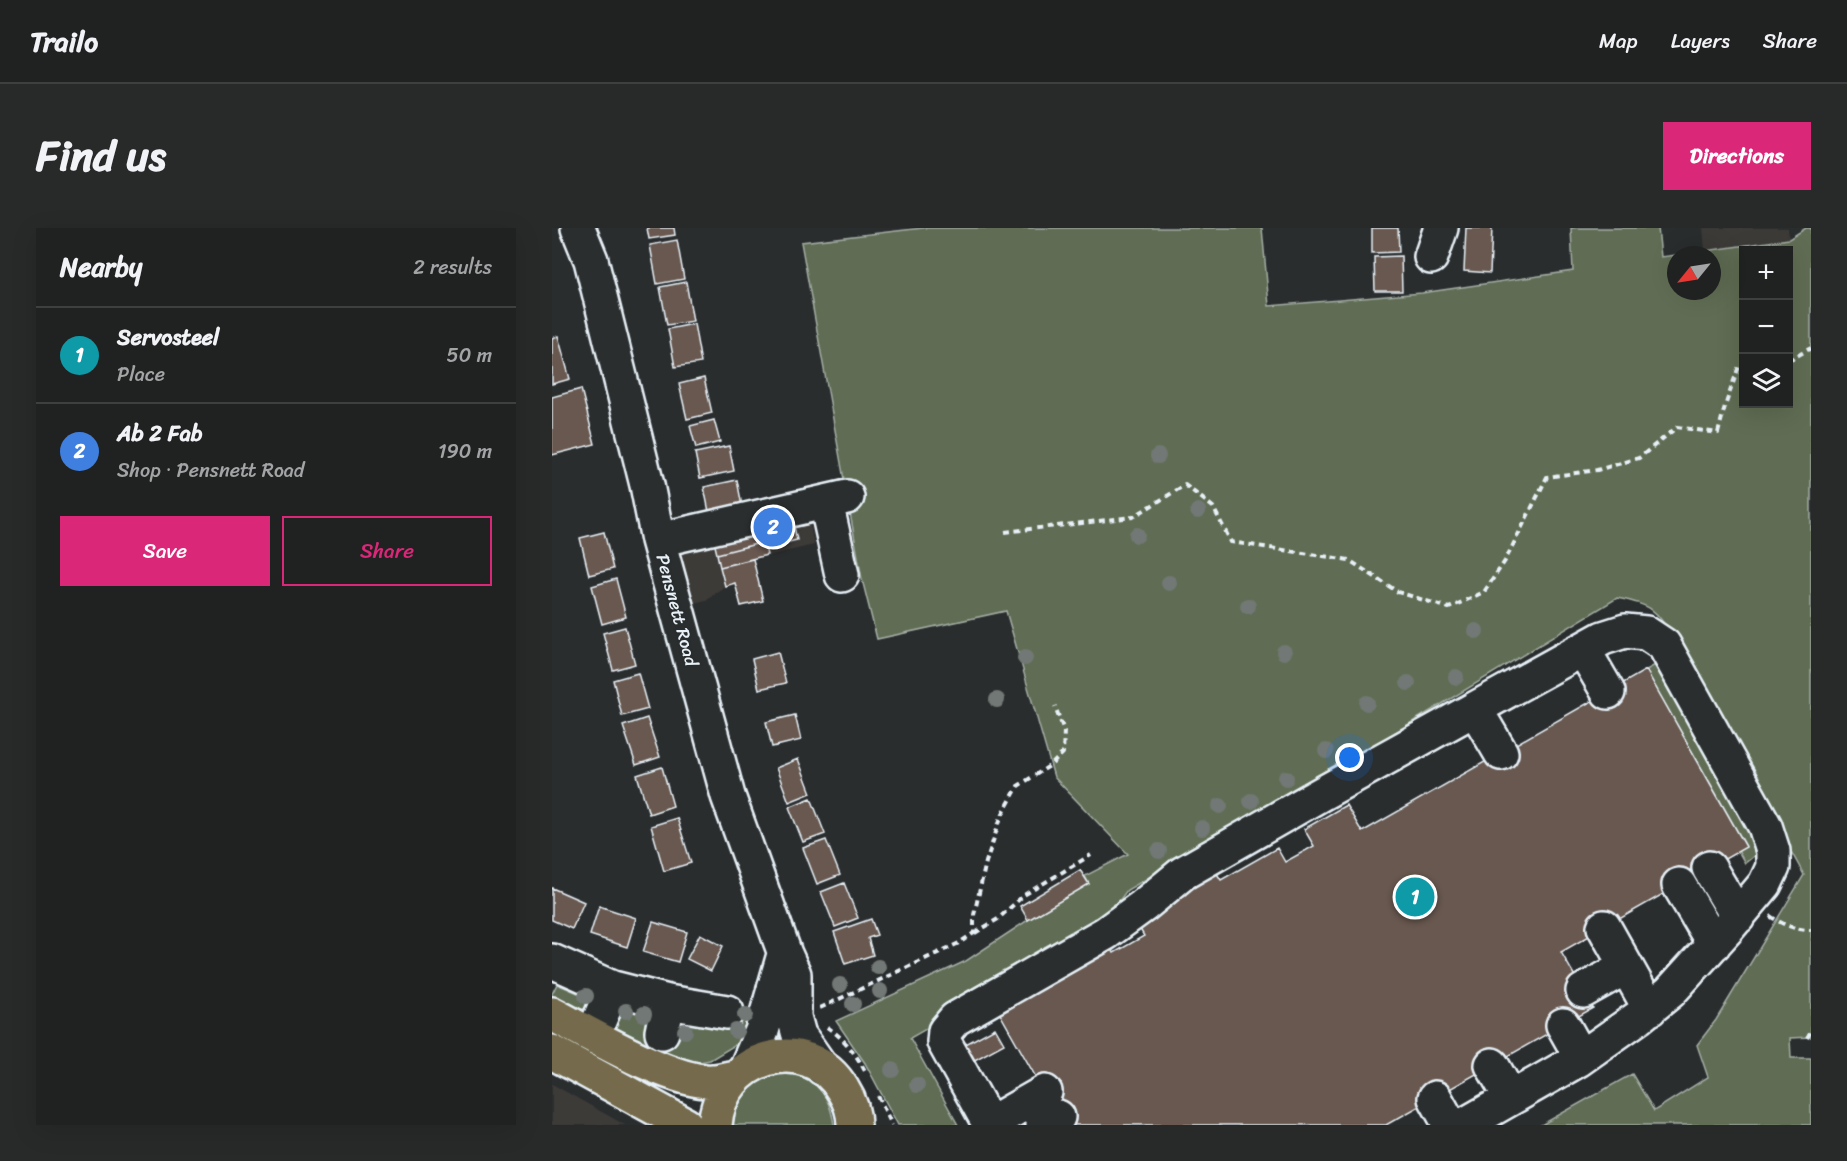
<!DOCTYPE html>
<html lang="en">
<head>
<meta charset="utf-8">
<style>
  :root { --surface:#202222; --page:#282a2a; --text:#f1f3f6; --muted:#a2a4a5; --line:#3d3f40; --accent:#db2777 }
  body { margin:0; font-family:Sriracha,sans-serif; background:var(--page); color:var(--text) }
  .controls { position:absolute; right:18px; top:18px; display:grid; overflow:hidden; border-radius:0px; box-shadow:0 6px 24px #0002 }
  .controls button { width:54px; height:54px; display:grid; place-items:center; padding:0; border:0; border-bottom:2px solid var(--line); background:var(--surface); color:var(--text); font:30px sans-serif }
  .compass { position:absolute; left:1115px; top:18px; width:54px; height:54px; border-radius:50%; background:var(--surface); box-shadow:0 6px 24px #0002; rotate:240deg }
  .you { position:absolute; left:798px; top:530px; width:21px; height:21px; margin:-15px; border:4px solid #fff; border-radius:50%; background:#1a73e8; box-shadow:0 0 0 9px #1a73e833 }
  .badge { display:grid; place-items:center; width:39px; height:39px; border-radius:50%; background:var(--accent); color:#fff; font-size:20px; font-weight:700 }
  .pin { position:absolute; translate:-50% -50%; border:3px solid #fff; box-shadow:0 2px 6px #0006 }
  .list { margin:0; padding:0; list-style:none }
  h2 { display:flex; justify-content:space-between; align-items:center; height:78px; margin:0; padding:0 24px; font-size:26px }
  h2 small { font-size:20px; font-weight:400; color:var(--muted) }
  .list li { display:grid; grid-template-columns:39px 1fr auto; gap:18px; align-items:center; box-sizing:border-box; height:96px; padding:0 24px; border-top:2px solid var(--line) }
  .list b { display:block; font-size:22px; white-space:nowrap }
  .list p { margin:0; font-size:20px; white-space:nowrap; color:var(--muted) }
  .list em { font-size:20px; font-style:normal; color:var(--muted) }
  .actions { display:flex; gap:12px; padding:18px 24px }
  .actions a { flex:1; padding:14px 0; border:2px solid var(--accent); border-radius:0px; text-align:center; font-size:21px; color:var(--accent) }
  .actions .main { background:var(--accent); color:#fff }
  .icon { flex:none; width:33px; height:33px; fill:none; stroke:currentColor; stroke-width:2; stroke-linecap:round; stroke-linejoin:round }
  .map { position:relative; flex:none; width:1259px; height:897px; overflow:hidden; border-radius:0px }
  header { display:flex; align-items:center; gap:36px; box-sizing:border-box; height:84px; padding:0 30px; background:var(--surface); border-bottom:2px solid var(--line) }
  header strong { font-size:28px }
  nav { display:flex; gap:33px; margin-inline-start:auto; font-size:21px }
  .intro { display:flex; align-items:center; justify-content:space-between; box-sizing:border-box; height:144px; padding:0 36px }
  h1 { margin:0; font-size:42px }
  .button { padding:15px 27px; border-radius:0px; background:var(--accent); color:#fff; font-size:21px; font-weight:700 }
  main { display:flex; gap:36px; padding:0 36px }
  aside { flex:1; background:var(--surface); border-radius:0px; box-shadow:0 6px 24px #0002 }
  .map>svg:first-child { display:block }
  .built { fill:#3d3a38 }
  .green { fill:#606c53; stroke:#a4aea6; stroke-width:1.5; fill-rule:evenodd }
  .building { fill:#685950; stroke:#e8f1f8; stroke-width:1.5 }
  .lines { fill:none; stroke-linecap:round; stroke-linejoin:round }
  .minor-casing { stroke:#e8f1f8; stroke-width:38 }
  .major-casing { stroke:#e8f1f8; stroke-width:38 }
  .path { stroke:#e8f1f8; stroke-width:4; stroke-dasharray:6 4.5; stroke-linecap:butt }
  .minor { stroke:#2a2d2e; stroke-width:33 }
  .major { stroke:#756b4b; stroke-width:33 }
  .tree { fill:#717874 }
  .labels { text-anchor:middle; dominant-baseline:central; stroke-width:5; stroke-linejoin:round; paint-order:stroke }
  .street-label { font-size:18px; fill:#e8f1f8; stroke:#2a2d2e }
</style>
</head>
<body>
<header>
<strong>Trailo</strong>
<nav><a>Map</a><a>Layers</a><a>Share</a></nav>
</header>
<div class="intro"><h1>Find us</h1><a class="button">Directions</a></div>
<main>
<aside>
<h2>Nearby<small>2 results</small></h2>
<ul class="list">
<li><span class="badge" style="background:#0f9aa8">1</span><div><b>Servosteel</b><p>Place</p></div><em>50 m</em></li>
<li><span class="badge" style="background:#3f7fe0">2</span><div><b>Ab 2 Fab</b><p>Shop · Pensnett Road</p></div><em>190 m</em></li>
</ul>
<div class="actions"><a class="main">Save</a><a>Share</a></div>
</aside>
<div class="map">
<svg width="1259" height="897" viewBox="0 0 1259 897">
  <rect width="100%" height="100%" fill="#2a2d2e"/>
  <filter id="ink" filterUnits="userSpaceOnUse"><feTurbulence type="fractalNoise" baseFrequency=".0167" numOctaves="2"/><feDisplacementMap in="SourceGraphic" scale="12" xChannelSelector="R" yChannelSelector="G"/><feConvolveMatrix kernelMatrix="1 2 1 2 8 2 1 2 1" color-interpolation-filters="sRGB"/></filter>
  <g filter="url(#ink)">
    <path class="built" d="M1151 0H1236L1237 11 1153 23Z
      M256 286 262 317 168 339 173 358 154 372 125 379 109 321Z
      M0 856 73 897H0Z"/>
    <path class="green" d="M371 0H710L717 78 870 65 1021 43 1019 0H1106L1109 29 1124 27V63H1160V27H1125L1237 11 1254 0H1259V809L1238 810 1239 830H1259V897H989L1080 846 1102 883 1156 849 1145 817 1164 792 1252 647 1122 411C1103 381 1101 377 1065 370L804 528 575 662 544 704 358 810 406 897H346L313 835 284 793 414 733 476 692 537 656 533 648 576 626 502 549 454 383 325 411 310 351 249 14ZM1192 22H1236V176H1192Z
      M1107 435 1208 623 1193 635 1186 623 1194 618 1094 442Z
      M31 755 41 766 37 780 24 782 0 772V766L5 756 26 765Z
      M68 774 123 793 188 779 203 789 190 809 183 817 158 832 148 834H138L66 806 62 799Z
      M225 843C260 847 277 862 282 897H174L192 857Z"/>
    <path class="building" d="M95 0H122L123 7 97 11Z
      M820 0H846L847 24 820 25Z
      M914 0H940L938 45 912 43Z
      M125 12 132 51 105 56 98 17Z
      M849 28 850 63H823L822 29Z
      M134 54 141 93 115 97 108 59Z
      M142 96 149 135 123 139 116 101Z
      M6 108 18 151 0 156V110Z
      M152 150 160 185 135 191 127 156Z
      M29 161 43 216 0 227V169Z
      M162 192 168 214 144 220 138 198Z
      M177 218 182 243 148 250 143 225Z
      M185 252 190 278 157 284 152 259Z
      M240 290 245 312 213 320 212 314 165 326 161 309Z
      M52 304 61 341 37 347 28 310Z
      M212 314 215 327 168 339 165 326Z
      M201 331 211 373 189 378 183 355 173 358 168 339Z
      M64 351 74 389 50 396 40 358Z
      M73 399 83 436 61 442 51 405Z
      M226 424 234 455 207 461 200 431Z
      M1094 442 1194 619 1009 724 1041 780 834 897H511L447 784 555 712 562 725 592 708 585 696 611 674 664 644 669 652 725 620 733 634 762 618 752 601 794 577 810 604Z
      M86 445 96 481 70 488 61 452Z
      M243 487 249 512 220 519 214 494Z
      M95 490 108 529 84 537 71 498Z
      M246 531 259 565 237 574 224 540Z
      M110 539 121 578 97 586 85 547Z
      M259 570 273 606 251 614 237 579Z
      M125 590 139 635 112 643 99 598Z
      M274 612 288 647 265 656 251 620Z
      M528 642 537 656 476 692 468 678Z
      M292 655 306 690 283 699 269 664Z
      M0 660 32 674 20 701 0 692Z
      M47 678 84 690 75 719 38 707Z
      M319 691 325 707 316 710 321 727 293 736 282 704Z
      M101 694 135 704 126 734 91 724Z
      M148 706 171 718 159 743 135 731Z
      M443 800 452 816 419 834 410 818Z"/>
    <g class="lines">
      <defs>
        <path id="minor" d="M26 0 39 32 95 257 106 312 176 568 233 726 242 746V789L247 807 270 840
          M879 29 889 0
          M274 274 290 347
          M106 312 295 269
          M1031 421 1056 464
          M923 481 949 525
          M1157 640 1186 689
          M1127 657 1162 716
          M1052 699 1098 781
          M0 733 61 760 116 774 175 784
          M1031 763 1074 739
          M1011 797 1029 829
          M110 804 116 774
          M41 807 61 760
          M940 837 959 870
          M194 840 210 803 231 730
          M883 870 898 897
          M437 896 493 864
          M438 897 392 814 393 803 403 791 554 705 591 678 631 645 769 566 1051 410 1073 403 1094 405 1112 417 1213 598 1221 623V639L1213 656 1176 700 1118 764 1087 789 1026 832 912 897
          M491 897 506 889"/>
        <path id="major" d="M0 786C37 805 122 856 161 853 168 853 176 850 183 849
          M0 824 134 897
          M163 897C168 828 255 801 291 862 298 873 302 884 302 897"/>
      </defs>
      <use href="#minor" class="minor-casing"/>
      <use href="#major" class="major-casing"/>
      <path class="path" d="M1236 131 1241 130 1259 120
        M453 304 581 289 633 257 661 279 679 314 797 332 846 364 897 380 932 364 953 333 995 249 1045 242 1087 230 1125 199 1166 205 1173 178 1187 138 1192 137
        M1218 688C1231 697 1244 702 1259 702
        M423 705 446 691 472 667 539 627
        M268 780 407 715 422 705V687L434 634 449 589 466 558 499 537 511 525 512 503 503 478
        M275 799C293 811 305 827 314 845
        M1255 810 1259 803
        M326 868 340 897"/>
      <use href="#minor" class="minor"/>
      <use href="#major" class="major"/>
    </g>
    <g class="tree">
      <circle cx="606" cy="228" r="8"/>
      <circle cx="646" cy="283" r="8"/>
      <circle cx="585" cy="307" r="8"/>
      <circle cx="617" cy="355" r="8"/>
      <circle cx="696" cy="378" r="8"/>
      <circle cx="924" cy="403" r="8"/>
      <circle cx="732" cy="424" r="8"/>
      <circle cx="473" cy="430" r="8"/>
      <circle cx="904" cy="449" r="8"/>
      <circle cx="856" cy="455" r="8"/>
      <circle cx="445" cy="472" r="8"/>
      <circle cx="815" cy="475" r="8"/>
      <circle cx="774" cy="523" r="8"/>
      <circle cx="734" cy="550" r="8"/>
      <circle cx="699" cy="573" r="8"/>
      <circle cx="668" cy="578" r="8"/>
      <circle cx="650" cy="600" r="8"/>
      <circle cx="607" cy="623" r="8"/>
      <circle cx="326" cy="739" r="8"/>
      <circle cx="288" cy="757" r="8"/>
      <circle cx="328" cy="763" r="8"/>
      <circle cx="34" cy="768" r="8"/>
      <circle cx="301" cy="776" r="8"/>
      <circle cx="74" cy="783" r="8"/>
      <circle cx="92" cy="786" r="8"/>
      <circle cx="193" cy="787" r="8"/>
      <circle cx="133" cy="803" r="8"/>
      <circle cx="184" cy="803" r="8"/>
      <circle cx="340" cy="842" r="8"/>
      <circle cx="365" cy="857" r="8"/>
    </g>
  </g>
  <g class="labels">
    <g class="street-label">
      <text transform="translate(125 382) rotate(75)">Pensnett Road</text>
    </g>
  </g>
</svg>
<div class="controls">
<button>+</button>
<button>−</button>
<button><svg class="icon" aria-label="layers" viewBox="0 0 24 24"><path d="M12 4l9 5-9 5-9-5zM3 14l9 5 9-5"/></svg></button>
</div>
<svg class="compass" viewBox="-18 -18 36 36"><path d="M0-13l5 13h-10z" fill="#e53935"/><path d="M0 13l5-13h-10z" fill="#a2a4a5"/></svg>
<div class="you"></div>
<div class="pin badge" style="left:863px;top:669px;background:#0f9aa8">1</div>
<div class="pin badge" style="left:221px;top:299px;background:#3f7fe0">2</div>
</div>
</main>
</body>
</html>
